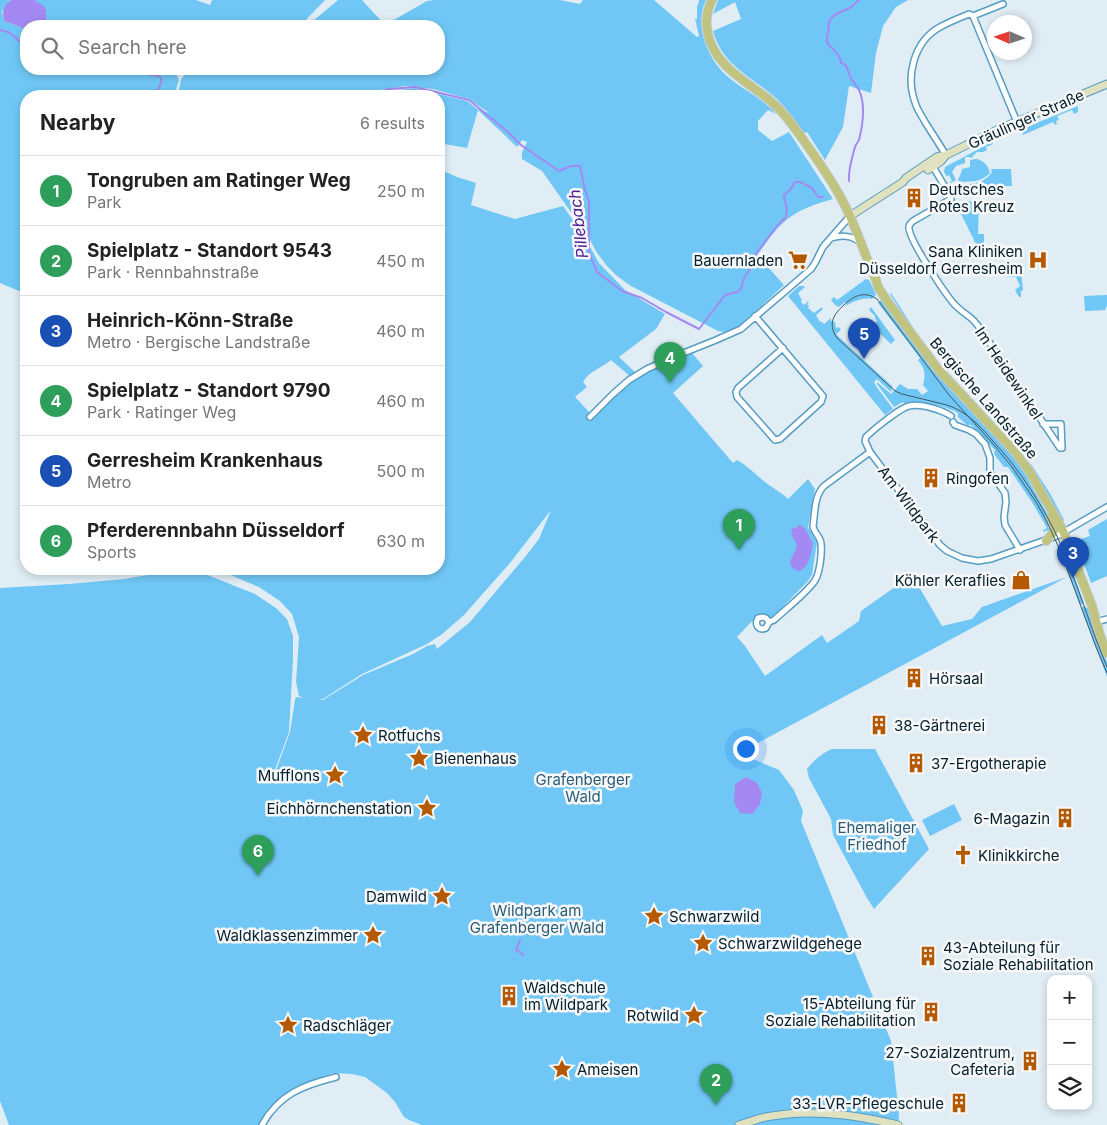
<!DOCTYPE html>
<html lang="en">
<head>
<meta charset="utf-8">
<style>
  :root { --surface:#fff; --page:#f2f2f2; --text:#222; --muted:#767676; --line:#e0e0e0; --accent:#b55900 }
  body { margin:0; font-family:Inter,sans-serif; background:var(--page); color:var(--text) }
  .controls { position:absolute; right:15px; bottom:15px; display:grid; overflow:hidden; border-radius:10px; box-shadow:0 2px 8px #0003 }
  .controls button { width:45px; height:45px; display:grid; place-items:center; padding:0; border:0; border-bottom:1px solid var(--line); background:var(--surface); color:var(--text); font:25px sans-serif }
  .compass { position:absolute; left:987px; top:15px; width:45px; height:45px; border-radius:50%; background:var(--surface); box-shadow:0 2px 8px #0003; rotate:273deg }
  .you { position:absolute; left:745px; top:748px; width:18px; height:18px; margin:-12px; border:4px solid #fff; border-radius:50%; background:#1a73e8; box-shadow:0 0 0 8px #1a73e833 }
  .badge { display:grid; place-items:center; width:32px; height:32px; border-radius:50%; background:var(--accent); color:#fff; font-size:16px; font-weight:700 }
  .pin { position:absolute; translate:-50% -41px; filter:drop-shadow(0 1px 2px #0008) }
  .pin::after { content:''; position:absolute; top:26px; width:18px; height:15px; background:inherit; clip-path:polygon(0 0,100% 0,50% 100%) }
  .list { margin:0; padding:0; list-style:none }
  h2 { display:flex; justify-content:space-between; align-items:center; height:65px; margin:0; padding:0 20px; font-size:21px }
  h2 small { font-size:16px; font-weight:400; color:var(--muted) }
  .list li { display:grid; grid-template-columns:32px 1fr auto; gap:15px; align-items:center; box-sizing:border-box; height:70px; padding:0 20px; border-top:1px solid var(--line) }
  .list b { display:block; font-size:19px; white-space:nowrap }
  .list p { margin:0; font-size:16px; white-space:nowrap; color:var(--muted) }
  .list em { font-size:16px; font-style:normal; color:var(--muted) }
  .icon { flex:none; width:28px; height:28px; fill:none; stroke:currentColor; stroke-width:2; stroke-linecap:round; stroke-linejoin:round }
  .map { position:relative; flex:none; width:1107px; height:1125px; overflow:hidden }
  .search { position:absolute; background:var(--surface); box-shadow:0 2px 8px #0003; left:20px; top:20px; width:425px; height:55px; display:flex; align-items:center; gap:12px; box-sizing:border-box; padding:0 18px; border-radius:20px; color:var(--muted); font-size:19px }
  .panel { position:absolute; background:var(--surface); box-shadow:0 2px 8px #0003; left:20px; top:90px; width:425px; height:485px; border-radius:20px }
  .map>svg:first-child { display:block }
  .green { fill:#70c7f5; fill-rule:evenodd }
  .water { fill:#a389f1 }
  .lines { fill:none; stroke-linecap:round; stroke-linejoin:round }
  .stream { stroke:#a389f1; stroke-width:2 }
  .street-casing { stroke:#569dc3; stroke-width:8 }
  .secondary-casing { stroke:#569dc3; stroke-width:9 }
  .primary-casing { stroke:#c2c9cd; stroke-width:10 }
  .street { stroke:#fff; stroke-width:5 }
  .secondary { stroke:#e0e2bf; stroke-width:7 }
  .primary { stroke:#c0c47f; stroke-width:8 }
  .tram { stroke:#3f5966; stroke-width:1 }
  .labels { text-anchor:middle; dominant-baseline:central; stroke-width:5; stroke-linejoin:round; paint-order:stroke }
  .street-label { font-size:15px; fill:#011f2e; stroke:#f8f8f8 }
  .poi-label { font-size:15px; fill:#011f2e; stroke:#f8f8f8; text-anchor:start }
  .park-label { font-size:15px; fill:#275d78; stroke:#f8f8f8 }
  .water-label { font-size:16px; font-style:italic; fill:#4c1e97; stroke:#f8f8f8 }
</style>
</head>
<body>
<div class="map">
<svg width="1107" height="1125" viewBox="0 0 1107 1125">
  <rect width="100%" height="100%" fill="#e0edf5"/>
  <path class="green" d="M0 0H11L9 1 2 12 4 21 26 29V69H153L176 73 179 80 174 96H26V294L0 283Z
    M32 0H196L210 5 212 0H325L300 26H43L45 23 34 0Z
    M338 0H362L385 25 427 1 435 0H560L580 4 583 0H654L697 37 699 36 695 19H697V7L699 1V0H706C694 25 707 57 726 75 741 89 763 98 776 114L768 110 758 121V130L772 141 789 132 833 199C815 204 796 210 782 224 773 232 765 245 757 255L784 285 740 326 724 332 718 331 631 286 617 276 607 266 597 253 589 238 542 171 522 159V152L527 142 522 140 517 147 478 110 467 148 439 143V96H374L387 92 414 88 467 101 477 109 489 113 469 99 433 89 405 86 373 91 365 96H186L180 94 179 93C179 89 180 84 181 80 185 70 202 70 211 69H439V26H307Z
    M718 0H908L896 7 883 26 876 53 871 93 849 86 843 127 825 160 807 132 804 133C796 122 788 110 778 100 753 77 723 67 713 31L741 19 735 2 713 14Z
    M1078 106V112L1074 114 1072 110 1057 116 1059 120 1056 121 1057 124 1055 125 1053 122 1023 135 1022 129Z
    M992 142 993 144 986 147 987 150 983 152H977L974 155H973V157L970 158V157H965V163L956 166 952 172 956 180 951 183 952 185 956 184 957 185C961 183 965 184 970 184 978 184 988 179 992 172L991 170 992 169H1011L1012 186C995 186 968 183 954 191L950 182 952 181 949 175 947 176V177L944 172 945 167Z
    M976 159C984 160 988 166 990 173 979 183 973 181 959 182L958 179 960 176 962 169 970 167V160Z
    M439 169 457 177 476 183 471 205 515 219 563 206 584 236 599 263 625 290 665 314 656 329 619 357 636 373 631 377 611 360C602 368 589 371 583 382L587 387 575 397 592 415 633 379 663 365 692 353 703 366 673 393 733 463 737 460C748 466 756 475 765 482 773 488 781 492 788 499L808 479 815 489 808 527 817 542 812 575 808 581 772 618 756 617 737 637 745 646 765 676 822 635 827 643 859 621 861 611 912 575 942 626 972 619 982 607 1067 577 739 753 779 770 794 790 803 811 801 821 891 1041 899 1115 898 1125H422L409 1120 404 1117 395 1102 387 1093 365 1077 352 1074 333 1073 295 1087 281 1097 267 1112 259 1125H9L0 1101V588L69 584 124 579 171 571H186L205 574 255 594 276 608 287 619 293 636V659L289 732 273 775 274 776 290 732 295 700 296 697 304 698 299 696 296 682 299 637 292 614 280 601 259 587 216 569H439ZM551 510 539 539 525 557 470 622 437 649 435 644 427 646 413 654 363 675 323 700 318 699H323L362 674 427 644 441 635 464 615 510 563Z
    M964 201 979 202 978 234H984V246H987L988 253H994V254H984L980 252 961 214 958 205Z
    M985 262 990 265H1001L1006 270 1013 272 1011 273 1012 275H1015V272L1020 270 1021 271 1023 290 1021 291V297H1019L1015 290 1020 286 1016 277H1008L988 267 985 264Z
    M866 279 869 280 876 294 875 296 872 299C861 297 854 302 845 306L847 304 845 302 839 307 835 305 831 300 834 297 837 300Z
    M799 286H803L805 287 798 293 802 300 801 302 804 305 808 301 809 302 807 304 809 306 808 308 814 313 822 307 823 309 816 315 820 322 821 321 824 324 831 318V321L835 322 836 328 839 327 841 330 836 334 839 337 893 387 891 389 892 390 891 392 877 379 874 382 876 386 893 409 885 415 788 296Z
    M891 293 916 332 941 366 996 424 1033 467 1051 495 1064 520 1063 521 1040 481 1027 462 948 376 910 326 890 294Z
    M1107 295V306L1105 310 1085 311 1084 296Z
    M883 298 939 376 1011 453 1025 472 1031 485 1052 522V524L1048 527 1051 532 1049 534 1047 530 1044 532 1043 530 1047 528 1032 502 1008 467H1004L994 454 995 450 971 425H967L958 417V413C946 406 918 399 905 405L903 402 894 407 877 384V382L891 394 900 384 908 389H917L922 395 928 391 923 385C926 374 925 369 918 360L920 358 878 303Z
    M871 307 895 340 891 344 874 328 871 331 867 327 868 326 871 327 877 321 875 318V316L869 310Z
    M1107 519V576L1091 583 1079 550 1081 539 1090 536 1088 530Z
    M1065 552 1084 603 1080 605 1061 554Z
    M1085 606 1086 608 1088 607 1089 610 1096 633 1107 662V677L1081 608Z
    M832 749H875L929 849 874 909 867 898 833 835 831 819 809 778 807 769C814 760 822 753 832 749Z
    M954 804 962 820 930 836 922 820Z"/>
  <path class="water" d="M11 0H34L45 7C47 14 47 20 43 26H26V29L4 21C2 12 3 5 11 0Z
    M797 525C807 525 808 536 813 543 811 553 809 569 798 571 783 565 794 556 797 546 796 540 788 534 793 527L795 529 798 527Z
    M746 777 757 783 762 793 760 804 752 814 740 813 734 802 735 784Z"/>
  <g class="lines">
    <path class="stream" d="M0 30C15 32 15 41 26 45
      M121 69 126 71 159 76C165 81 157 89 156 96H158
      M370 96 379 92 389 89 415 87 469 100 509 133 521 145 559 171 571 166H580L585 190 589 201V253L597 272 622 291 642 298 666 312 699 329 725 295 737 292 741 289 744 278 750 269 755 255 777 226 786 217 787 209 784 198V195L790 190 795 182H800L812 188 818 197H823
      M849 181C848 170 852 158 855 147 856 144 858 142 859 140 863 124 866 105 859 90 857 86 854 83 852 80 849 75 848 70 846 65L841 63C841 55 833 50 828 44 826 39 827 37 828 32 829 28 828 24 830 20 834 13 843 11 850 8 853 6 856 2 859 0
      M520 940 516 950 520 952 523 955"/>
    <defs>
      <path id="street" d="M973 16 1017 122
        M946 155C939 144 932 133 925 122 922 116 918 111 916 105 905 78 913 42 940 27 949 22 959 18 969 14L973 16 1003 4
        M932 165 948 192 951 199 913 221C911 223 909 224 909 227 908 239 946 295 955 305 959 309 963 312 967 315 973 319 977 324 981 330L1060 448H1062L1061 424H1043
        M831 238C842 235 851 235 860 242
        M755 316 823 396 821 402 780 439 775 440 737 397 736 392 738 388 783 348
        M590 417 613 394 629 380 647 369 671 358 716 340 741 329 811 269 815 263 823 247 850 216
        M953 422 955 425 969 430 976 434 985 444 990 458V472L1005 493 1006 502 1004 517 1005 525 1020 550
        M870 452 865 441 866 437C873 430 900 408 909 406 920 403 942 410 951 416
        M769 622 766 618 763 617 758 618C754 625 759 631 766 628L769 622 774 620C786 609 804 595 814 582 820 574 822 553 821 544 821 537 814 533 813 526 815 513 814 496 824 486L870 452 940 545 947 551 962 558 978 561 991 559 1057 536 1107 507
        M1096 622 1107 619
        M262 1125C279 1094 304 1085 336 1077"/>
      <path id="secondary" d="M928 170 941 161 946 155
        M850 216 903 182 906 178 937 157 946 155 997 130 1107 84
        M739 1125C750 1122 761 1117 772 1116 813 1109 857 1115 898 1125"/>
      <path id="primary" d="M712 0C704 16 705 32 713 48 729 79 766 90 787 118 797 130 805 143 814 155 824 170 834 184 842 200 856 225 863 252 875 277L878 287 890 305 938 369 1015 452 1029 471 1060 525 1064 533 1092 606 1100 635 1107 653
        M1046 541 1053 533 1055 527 1051 517"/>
    </defs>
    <use href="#street" class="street-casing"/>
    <use href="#secondary" class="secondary-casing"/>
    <use href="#primary" class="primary-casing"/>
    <use href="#street" class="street"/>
    <use href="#secondary" class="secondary"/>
    <use href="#primary" class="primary"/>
    <path class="tram" d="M1107 667C1090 627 1078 585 1061 545 1044 507 1021 471 992 440 979 425 966 411 947 405L902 394 895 391 837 338C827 323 834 314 845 304 855 295 865 291 877 299L949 395 994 445 1012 467 1036 502 1046 520 1060 550 1096 647 1107 673"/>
  </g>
  <defs>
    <symbol id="building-bare" viewBox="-9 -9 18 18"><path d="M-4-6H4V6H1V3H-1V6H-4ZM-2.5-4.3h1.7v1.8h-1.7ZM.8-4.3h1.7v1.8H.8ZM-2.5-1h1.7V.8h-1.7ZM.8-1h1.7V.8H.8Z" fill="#b55900" stroke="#f8f8f8" stroke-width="2.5" paint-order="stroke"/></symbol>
    <symbol id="supermarket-bare" viewBox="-9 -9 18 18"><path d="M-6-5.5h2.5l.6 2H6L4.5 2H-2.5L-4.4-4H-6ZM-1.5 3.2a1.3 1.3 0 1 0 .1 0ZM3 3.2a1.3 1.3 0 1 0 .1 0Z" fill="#b55900" stroke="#f8f8f8" stroke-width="2.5" paint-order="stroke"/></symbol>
    <symbol id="hospital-bare" viewBox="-9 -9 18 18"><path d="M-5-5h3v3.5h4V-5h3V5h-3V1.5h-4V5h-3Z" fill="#b55900" stroke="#f8f8f8" stroke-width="2.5" paint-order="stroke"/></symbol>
    <symbol id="shop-bare" viewBox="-9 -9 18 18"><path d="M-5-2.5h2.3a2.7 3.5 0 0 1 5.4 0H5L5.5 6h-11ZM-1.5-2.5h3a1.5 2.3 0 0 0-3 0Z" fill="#b55900" stroke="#f8f8f8" stroke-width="2.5" paint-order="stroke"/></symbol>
    <symbol id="sight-bare" viewBox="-9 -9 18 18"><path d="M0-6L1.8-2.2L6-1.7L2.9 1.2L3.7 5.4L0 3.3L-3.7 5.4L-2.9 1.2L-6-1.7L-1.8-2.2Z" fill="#b55900" stroke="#f8f8f8" stroke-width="2.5" paint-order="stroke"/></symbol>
    <symbol id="church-bare" viewBox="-9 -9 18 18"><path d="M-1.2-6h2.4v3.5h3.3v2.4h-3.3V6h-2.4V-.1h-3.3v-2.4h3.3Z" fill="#b55900" stroke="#f8f8f8" stroke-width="2.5" paint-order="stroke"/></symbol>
  </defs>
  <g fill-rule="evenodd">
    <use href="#building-bare" x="900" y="184" width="28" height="28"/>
    <use href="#supermarket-bare" x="784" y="246" width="28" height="28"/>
    <use href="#hospital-bare" x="1024" y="246" width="28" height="28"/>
    <use href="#building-bare" x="917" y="464" width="28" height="28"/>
    <use href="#shop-bare" x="1007" y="566" width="28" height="28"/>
    <use href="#building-bare" x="900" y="664" width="28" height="28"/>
    <use href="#building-bare" x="865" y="711" width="28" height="28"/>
    <use href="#sight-bare" x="349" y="721" width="28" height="28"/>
    <use href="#sight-bare" x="405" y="744" width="28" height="28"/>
    <use href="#building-bare" x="902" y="749" width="28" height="28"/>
    <use href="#sight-bare" x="321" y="761" width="28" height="28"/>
    <use href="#sight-bare" x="413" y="794" width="28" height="28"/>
    <use href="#building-bare" x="1051" y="804" width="28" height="28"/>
    <use href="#church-bare" x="949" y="841" width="28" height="28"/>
    <use href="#sight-bare" x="428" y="882" width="28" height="28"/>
    <use href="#sight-bare" x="640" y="902" width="28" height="28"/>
    <use href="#sight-bare" x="359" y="921" width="28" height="28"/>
    <use href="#sight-bare" x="689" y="929" width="28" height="28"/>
    <use href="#building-bare" x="914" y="942" width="28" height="28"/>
    <use href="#building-bare" x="495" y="982" width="28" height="28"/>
    <use href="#building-bare" x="917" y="998" width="28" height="28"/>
    <use href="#sight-bare" x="680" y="1001" width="28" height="28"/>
    <use href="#sight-bare" x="274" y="1011" width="28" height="28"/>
    <use href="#building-bare" x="1016" y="1047" width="28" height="28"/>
    <use href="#sight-bare" x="548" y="1055" width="28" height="28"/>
    <use href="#building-bare" x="945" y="1089" width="28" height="28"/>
  </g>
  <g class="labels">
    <g class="street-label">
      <text transform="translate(1026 119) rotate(-24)">Gräulinger Straße</text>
      <text transform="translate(1009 373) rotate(56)">Im Heidewinkel</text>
      <text transform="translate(984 398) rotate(49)">Bergische Landstraße</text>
      <text transform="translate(909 504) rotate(53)">Am Wildpark</text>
    </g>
    <g class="poi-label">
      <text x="929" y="189">Deutsches<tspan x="929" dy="17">Rotes Kreuz</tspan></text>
      <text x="1023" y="251" text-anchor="end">Sana Kliniken<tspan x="1023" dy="17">Düsseldorf Gerresheim</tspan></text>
      <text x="783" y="260" text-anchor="end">Bauernladen</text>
      <text x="946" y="478">Ringofen</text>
      <text x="1006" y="580" text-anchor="end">Köhler Keraflies</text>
      <text x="929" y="678">Hörsaal</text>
      <text x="894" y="725">38-Gärtnerei</text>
      <text x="378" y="735">Rotfuchs</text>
      <text x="434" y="758">Bienenhaus</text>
      <text x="931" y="763">37-Ergotherapie</text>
      <text x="320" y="775" text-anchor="end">Mufflons</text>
      <text x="412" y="808" text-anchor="end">Eichhörnchenstation</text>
      <text x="1050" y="818" text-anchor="end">6-Magazin</text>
      <text x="978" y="855">Klinikkirche</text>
      <text x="427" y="896" text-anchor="end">Damwild</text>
      <text x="669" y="916">Schwarzwild</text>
      <text x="358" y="935" text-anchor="end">Waldklassenzimmer</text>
      <text x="718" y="943">Schwarzwildgehege</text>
      <text x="943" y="947">43-Abteilung für<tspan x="943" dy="17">Soziale Rehabilitation</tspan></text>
      <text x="524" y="987">Waldschule<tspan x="524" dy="17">im Wildpark</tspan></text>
      <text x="916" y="1003" text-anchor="end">15-Abteilung für<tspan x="916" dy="17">Soziale Rehabilitation</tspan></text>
      <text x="679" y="1015" text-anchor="end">Rotwild</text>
      <text x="303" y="1025">Radschläger</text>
      <text x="1015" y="1052" text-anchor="end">27-Sozialzentrum,<tspan x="1015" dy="17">Cafeteria</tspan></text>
      <text x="577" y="1069">Ameisen</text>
      <text x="944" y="1103" text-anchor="end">33-LVR-Pflegeschule</text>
    </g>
    <g class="park-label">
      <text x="583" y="779">Grafenberger<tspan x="583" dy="17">Wald</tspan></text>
      <text x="877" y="827">Ehemaliger<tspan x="877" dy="17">Friedhof</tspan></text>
      <text x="537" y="910">Wildpark am<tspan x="537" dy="17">Grafenberger Wald</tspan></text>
    </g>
    <g class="water-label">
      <text transform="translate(578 224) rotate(-97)">Pillebach</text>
    </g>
  </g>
</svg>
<div class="controls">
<button>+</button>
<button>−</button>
<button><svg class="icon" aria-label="layers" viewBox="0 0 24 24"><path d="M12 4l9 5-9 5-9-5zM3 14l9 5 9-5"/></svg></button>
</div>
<svg class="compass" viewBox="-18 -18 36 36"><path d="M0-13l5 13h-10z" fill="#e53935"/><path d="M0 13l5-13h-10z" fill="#767676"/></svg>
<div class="you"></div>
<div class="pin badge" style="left:739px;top:550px;background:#2e9e5b">1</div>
<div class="pin badge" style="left:716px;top:1105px;background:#2e9e5b">2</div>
<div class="pin badge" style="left:1073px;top:578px;background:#1a4fb4">3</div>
<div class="pin badge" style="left:670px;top:383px;background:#2e9e5b">4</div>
<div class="pin badge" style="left:864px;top:359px;background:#1a4fb4">5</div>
<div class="pin badge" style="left:258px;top:876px;background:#2e9e5b">6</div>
<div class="search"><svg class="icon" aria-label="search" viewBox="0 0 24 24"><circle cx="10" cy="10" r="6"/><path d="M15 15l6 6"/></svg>Search here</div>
<section class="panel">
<h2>Nearby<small>6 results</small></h2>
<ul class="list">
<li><span class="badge" style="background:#2e9e5b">1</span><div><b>Tongruben am Ratinger Weg</b><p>Park</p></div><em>250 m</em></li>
<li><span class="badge" style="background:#2e9e5b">2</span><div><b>Spielplatz - Standort 9543</b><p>Park · Rennbahnstraße</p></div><em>450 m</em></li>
<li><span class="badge" style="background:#1a4fb4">3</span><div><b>Heinrich-Könn-Straße</b><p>Metro · Bergische Landstraße</p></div><em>460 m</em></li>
<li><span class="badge" style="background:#2e9e5b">4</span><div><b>Spielplatz - Standort 9790</b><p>Park · Ratinger Weg</p></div><em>460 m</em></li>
<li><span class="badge" style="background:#1a4fb4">5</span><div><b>Gerresheim Krankenhaus</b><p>Metro</p></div><em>500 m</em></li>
<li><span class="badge" style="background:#2e9e5b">6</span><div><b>Pferderennbahn Düsseldorf</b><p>Sports</p></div><em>630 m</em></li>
</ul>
</section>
</div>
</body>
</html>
